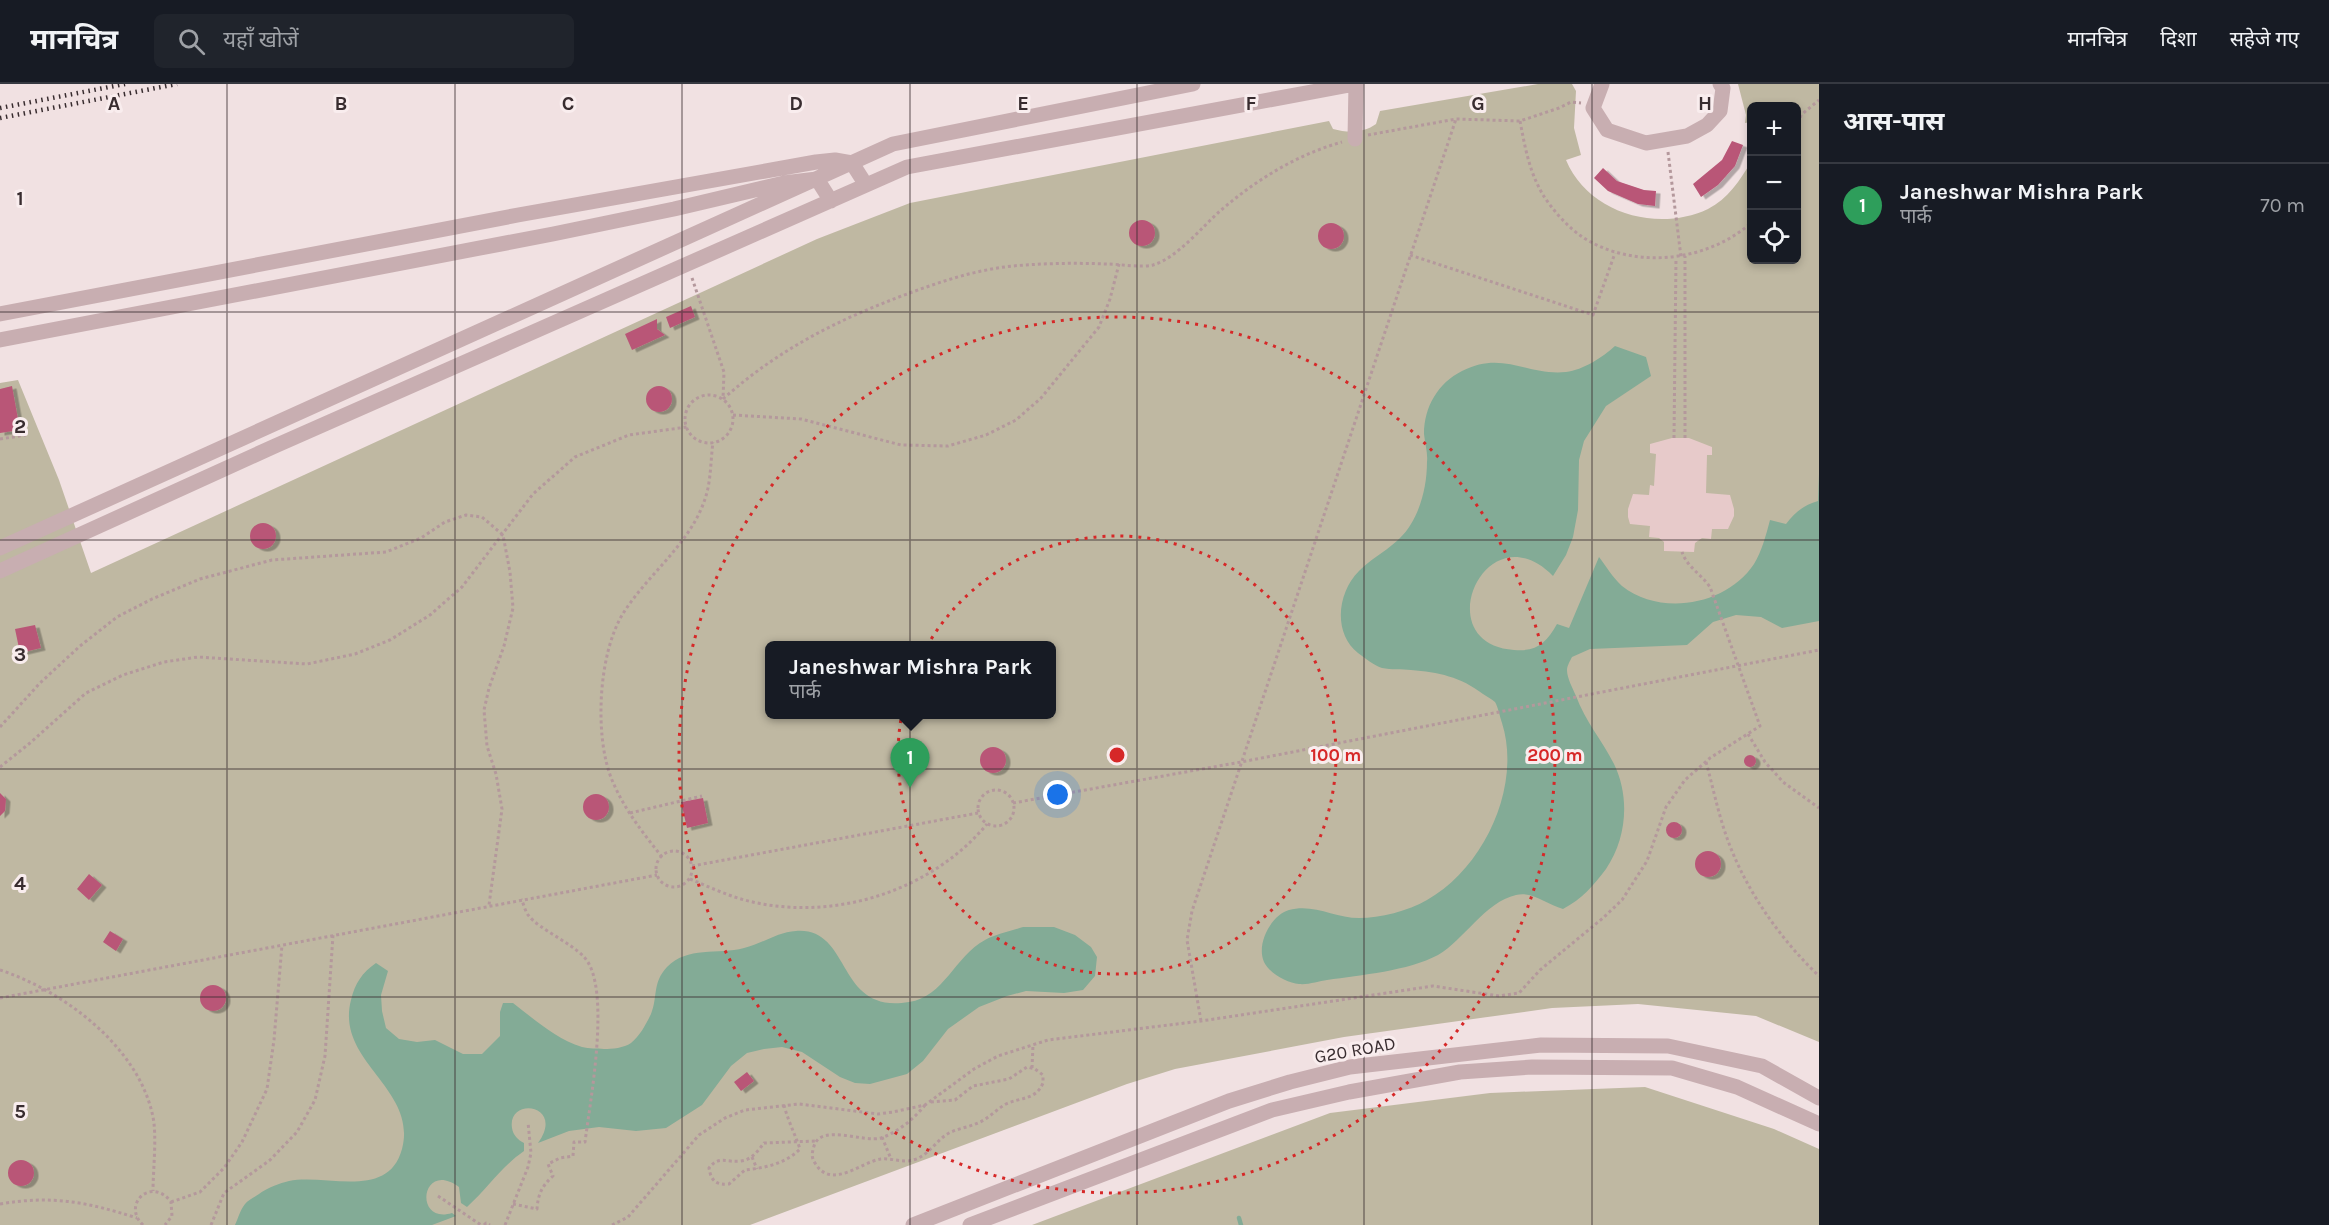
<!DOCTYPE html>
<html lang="hi">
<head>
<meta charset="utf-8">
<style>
  :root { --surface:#171b24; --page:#20242c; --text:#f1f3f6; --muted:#9ea1a6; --line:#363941; --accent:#1a73e8 }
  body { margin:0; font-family:Karla,"Noto Sans Devanagari",sans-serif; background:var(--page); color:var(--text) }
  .controls { position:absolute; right:18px; top:18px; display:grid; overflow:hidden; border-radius:9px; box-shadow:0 3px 9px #0003 }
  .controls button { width:54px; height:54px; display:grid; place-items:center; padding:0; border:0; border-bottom:2px solid var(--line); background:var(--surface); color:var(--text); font:30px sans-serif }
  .you { position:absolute; left:1058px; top:711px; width:21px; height:21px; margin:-15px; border:4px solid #fff; border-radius:50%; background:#1a73e8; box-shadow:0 0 0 9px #1a73e833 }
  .badge { display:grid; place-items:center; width:39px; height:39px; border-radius:50%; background:var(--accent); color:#fff; font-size:20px; font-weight:700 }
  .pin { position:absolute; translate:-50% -50px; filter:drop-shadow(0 2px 3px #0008) }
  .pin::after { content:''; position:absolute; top:32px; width:21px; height:18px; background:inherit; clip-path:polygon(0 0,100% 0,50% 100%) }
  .popup { position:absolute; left:765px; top:557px; width:291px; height:78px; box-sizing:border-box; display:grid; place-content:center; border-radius:9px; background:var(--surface); filter:drop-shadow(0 2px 4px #0005); font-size:20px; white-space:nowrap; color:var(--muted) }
  .popup b { font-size:22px; color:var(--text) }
  .popup::after { content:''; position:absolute; left:50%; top:100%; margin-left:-12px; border:12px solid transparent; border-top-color:var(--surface) }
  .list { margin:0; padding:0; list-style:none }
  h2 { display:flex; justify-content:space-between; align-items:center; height:78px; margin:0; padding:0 24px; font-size:26px }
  h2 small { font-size:20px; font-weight:400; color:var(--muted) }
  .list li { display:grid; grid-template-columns:39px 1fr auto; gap:18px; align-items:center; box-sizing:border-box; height:84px; padding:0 24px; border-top:2px solid var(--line) }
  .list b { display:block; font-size:22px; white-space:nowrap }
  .list p { margin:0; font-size:20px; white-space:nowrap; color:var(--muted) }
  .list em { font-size:20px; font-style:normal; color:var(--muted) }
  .icon { flex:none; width:33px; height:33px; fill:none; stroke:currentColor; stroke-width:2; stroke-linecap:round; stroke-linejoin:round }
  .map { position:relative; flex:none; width:1819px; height:1141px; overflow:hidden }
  header { display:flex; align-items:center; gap:36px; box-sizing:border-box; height:84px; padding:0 30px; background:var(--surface); border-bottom:2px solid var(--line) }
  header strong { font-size:28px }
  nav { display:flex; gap:33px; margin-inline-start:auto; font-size:21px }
  .search { width:420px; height:54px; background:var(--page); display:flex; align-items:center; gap:15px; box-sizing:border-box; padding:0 21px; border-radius:9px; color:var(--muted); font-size:22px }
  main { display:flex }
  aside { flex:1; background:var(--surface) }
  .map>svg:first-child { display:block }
  .green { fill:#bfb8a2; fill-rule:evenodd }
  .plaza { fill:#e7caca }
  .water { fill:#83ab96 }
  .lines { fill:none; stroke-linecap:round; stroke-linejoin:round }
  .stream { stroke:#83ab96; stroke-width:4.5 }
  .building { fill:#b95777; filter:url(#shadow) }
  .path { stroke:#b4989c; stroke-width:3; stroke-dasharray:3 3; stroke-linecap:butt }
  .minor { stroke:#c8aeb1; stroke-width:15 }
  .rail { stroke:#382c2f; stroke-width:4.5; stroke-dasharray:1.5 4.5; stroke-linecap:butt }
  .grid { fill:none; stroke:#382c2f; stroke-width:1.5; stroke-opacity:0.55 }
  .ring { fill:none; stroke:#d62828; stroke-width:3; stroke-dasharray:3 6 }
  .labels { text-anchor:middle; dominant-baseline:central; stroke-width:6; stroke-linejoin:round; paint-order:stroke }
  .street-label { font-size:18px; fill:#382c2f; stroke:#f9edee }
  .grid-label { font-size:20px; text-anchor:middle; font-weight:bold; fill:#382c2f; stroke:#f9edee; stroke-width:6; stroke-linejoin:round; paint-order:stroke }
  .centre { fill:#d62828; stroke:#f9edee; stroke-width:3 }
  .ring-label { font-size:18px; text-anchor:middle; font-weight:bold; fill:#d62828; stroke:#f9edee; stroke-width:6; stroke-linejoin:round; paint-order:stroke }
</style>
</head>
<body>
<header>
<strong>मानचित्र</strong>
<div class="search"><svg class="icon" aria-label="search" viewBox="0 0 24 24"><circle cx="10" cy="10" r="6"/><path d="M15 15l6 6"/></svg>यहाँ खोजें</div>
<nav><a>मानचित्र</a><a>दिशा</a><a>सहेजे गए</a></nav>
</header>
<main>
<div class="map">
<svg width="1819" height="1141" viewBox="0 0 1819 1141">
  <defs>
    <filter id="shadow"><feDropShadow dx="4.5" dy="2.5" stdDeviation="0" flood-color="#0004"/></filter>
  </defs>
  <rect width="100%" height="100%" fill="#f1e1e2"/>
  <path class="green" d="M1538 0H1572L1576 7 1574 44 1581 71 1566 76C1588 129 1657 149 1708 125 1728 115 1740 96 1751 78L1752 176H1796V22H1752L1751 38 1745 39 1746 31 1738 0H1819V958L1756 932 1638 920 1552 924 1344 953 1175 985 1127 1000 750 1141H0V299L18 296 59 396 91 489 817 155 910 119 1329 37 1333 45C1348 49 1364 49 1376 40L1380 27ZM769 562H1051V630H769Z
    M1645 1003 1774 1045 1819 1065V1141H1032L1330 1029 1490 1009Z"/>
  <path class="plaza" d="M1672 354H1689L1712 363V371H1707L1706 409 1730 411 1734 425V432L1728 445H1712L1711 455 1702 454 1695 459 1694 468 1664 467V458L1659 454 1649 453 1650 442 1630 440 1628 433V425L1633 410 1649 411 1650 401 1654 402 1656 370 1650 369V360Z"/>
  <path class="water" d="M1615 262 1646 273 1651 292 1606 322 1584 357 1579 376 1578 426 1573 453 1566 471 1553 492C1486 424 1426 560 1514 566 1537 568 1546 559 1557 540L1569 544 1599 473C1606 482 1613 494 1622 502 1661 533 1727 521 1754 480 1762 467 1766 451 1770 436L1786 440C1795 428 1804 421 1818 417L1819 390V537L1782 544 1761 533 1736 531 1713 538 1687 561 1590 565 1572 573C1570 577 1567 582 1567 586 1567 594 1573 605 1576 612 1585 637 1602 656 1614 680 1630 713 1627 754 1606 785 1593 802 1582 815 1563 825 1547 821 1533 807 1516 811 1485 818 1464 856 1438 871 1408 887 1361 891 1327 896 1319 897 1308 901 1299 900 1287 899 1269 889 1264 878 1256 860 1271 831 1289 826 1313 819 1335 834 1359 834 1380 834 1408 827 1427 816 1484 784 1522 702 1502 639 1500 633 1498 623 1495 618 1492 615 1487 613 1483 610 1461 593 1438 588 1411 586 1402 585 1391 586 1382 584 1375 582 1365 574 1358 569 1333 549 1337 509 1359 487 1376 470 1398 462 1411 440 1422 422 1427 399 1427 378 1428 369 1425 360 1424 350 1424 323 1438 299 1462 287 1503 266 1527 292 1566 288 1583 286 1603 273 1615 262Z
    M1023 843H1054L1075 851 1091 863 1097 873 1095 892 1083 906 1064 909 1026 907 1007 912 979 923 948 945 923 977 907 990 870 1000 855 999 840 993 802 968 782 963 764 965 747 969 731 982 702 1021 666 1044 636 1047 599 1043 569 1047 538 1059C566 1020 507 1012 512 1044 513 1051 518 1056 524 1059V1067C501 1083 488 1104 467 1123L461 1119 459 1103C421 1075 413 1141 452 1129L456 1132 432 1141H235C238 1135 240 1126 245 1120 248 1116 255 1113 259 1110 267 1104 280 1099 289 1097 325 1089 388 1117 402 1065 418 1004 335 978 351 916 355 899 362 889 376 879L388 887 381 911 382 927 386 944 399 955 417 958 435 956 463 970H482L500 952V928L503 919H513C534 935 556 955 582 963 589 965 597 964 604 965 612 965 624 964 631 959 640 952 646 940 651 930 658 913 652 899 667 883 687 862 718 871 744 864 762 860 777 848 796 847 853 843 835 931 909 918 944 913 955 872 985 856 996 850 1011 847 1023 843Z"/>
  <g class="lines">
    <path class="stream" d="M1239 1134 1241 1141"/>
  </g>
  <path class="building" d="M1732 57 1743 61 1735 82 1718 101 1701 113 1693 100 1722 76Z
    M1603 84 1617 97 1644 106 1656 107 1655 122 1638 120 1608 107 1594 94Z
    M1129 149a13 13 0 1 1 26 0a13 13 0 1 1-26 0Z
    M1318 152a13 13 0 1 1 26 0a13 13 0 1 1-26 0Z
    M691 222 695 233 670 244 666 233Z
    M657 235V245L665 251 632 266 625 250Z
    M646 315a13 13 0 1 1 26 0a13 13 0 1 1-26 0Z
    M12 302 20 346 0 349V305Z
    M250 452a13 13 0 1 1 26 0a13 13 0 1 1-26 0Z
    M35 541 41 564 20 569 15 545Z
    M980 676a13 13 0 1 1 26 0a13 13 0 1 1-26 0Z
    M1744 677a6 6 0 1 1 12 0a6 6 0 1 1-12 0Z
    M0 709 6 715 5 727 0 732Z
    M583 723a13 13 0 1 1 26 0a13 13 0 1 1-26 0Z
    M703 714 708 739 687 744 681 718Z
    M1666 746a8 8 0 1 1 16 0a8 8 0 1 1-16 0Z
    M1695 780a13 13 0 1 1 26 0a13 13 0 1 1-26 0Z
    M89 790 102 801 89 816 77 805Z
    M110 847 123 855 116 867 103 858Z
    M200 914a13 13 0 1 1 26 0a13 13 0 1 1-26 0Z
    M747 988 754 997 741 1007 734 998Z
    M8 1089a13 13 0 1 1 26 0a13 13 0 1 1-26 0Z"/>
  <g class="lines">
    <path class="path" d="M1520 37C1525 63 1529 87 1543 111 1553 126 1568 144 1584 154 1635 186 1708 178 1752 138
      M1368 51 1456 35 1520 37 1559 24 1571 18 1581 19
      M1796 51 1801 31 1819 16
      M1668 68 1681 173
      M1410 171 1593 231 1615 169
      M692 194 724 288 723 315
      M685 335a24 24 0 1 1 48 0a24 24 0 1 1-48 0Z
      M723 315C779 265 837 236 907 210 945 196 984 183 1026 181 1053 179 1080 179 1107 180 1121 180 1140 184 1153 181 1177 174 1202 143 1220 127 1256 96 1296 71 1342 58
      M733 331 801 335 901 361 948 362 986 351 1016 336 1041 314 1099 243 1110 215 1119 180
      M1674 354 1676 174
      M1685 354V172
      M0 355 26 351
      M0 643 40 599 80 562 117 533 152 515 200 495 272 476 386 468 421 454 445 438 466 431 482 433 503 451 510 488 513 524 504 562 489 604 484 626 487 662 496 690 502 725 489 821
      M1748 650 1765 678 1783 698 1819 724
      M1706 678C1713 703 1718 729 1727 754 1745 805 1780 855 1819 892
      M0 683 30 659 86 609 123 591 164 578 198 573 307 580 355 570 390 556 430 531 462 503 533 410 575 373 629 351 687 343
      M978 724a18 18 0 1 1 36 0a18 18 0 1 1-36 0Z
      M1013 719 1241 678 1819 566
      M630 729 702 712
      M656 785a18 18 0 1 1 36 0a18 18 0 1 1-36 0Z
      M662 773C643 749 624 725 612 696 594 653 598 568 624 528 651 486 697 455 708 404 711 389 711 373 713 358
      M692 782 978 729
      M690 795C707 802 724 810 741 815 828 840 930 809 987 740
      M0 886C64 907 139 963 153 1033 157 1053 153 1086 153 1107
      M0 914 657 791
      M1201 937 1187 856 1192 827 1456 35
      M1032 984 1033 961
      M784 1021C788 1037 795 1050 800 1065 785 1080 764 1084 745 1086L729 1100C716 1101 711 1097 709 1084 719 1071 727 1079 741 1077 751 1076 758 1067 764 1059L816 1057
      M925 1021C914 1035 898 1048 881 1054 864 1059 821 1039 814 1062 812 1069 811 1073 815 1079 831 1107 863 1077 881 1075 892 1074 903 1079 913 1076 929 1072 936 1056 949 1049 959 1044 970 1043 980 1038 989 1034 997 1025 1006 1020 1021 1013 1036 1016 1043 999V991L1035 985 1027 983 1009 995 973 1002 955 1016 930 1018
      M882 1053 891 1075
      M752 1073 757 1085
      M438 1112 481 1141
      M171 1118 200 1108 224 1084 242 1058 267 1005 274 956 282 861
      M0 1120C52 1111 87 1118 137 1134
      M513 1120 537 1125C538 1110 542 1102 553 1092L548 1080 560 1074 573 1072 574 1058H585C590 1018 612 902 584 873 570 858 539 845 529 832 525 828 524 820 521 815
      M143 1141C121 1120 152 1092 171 1118L172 1132 165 1141
      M211 1141 224 1109 270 1076 297 1048 315 1016 325 972 333 851
      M484 1141 486 1139 490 1141
      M505 1141 528 1083 531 1069 528 1038
      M612 1141 628 1133 699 1051 725 1034 745 1026 799 1020 878 1030 893 1028 925 1021 974 985 998 972 1048 956 1201 937 1433 902 1499 912 1519 909 1540 886 1603 834 1622 816 1647 777 1666 723 1685 696 1710 674 1760 642 1710 503C1701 490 1687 483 1682 468"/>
    <path class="minor" d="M1602 0 1593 24 1607 46 1646 59 1687 52 1707 41 1720 27 1723 4 1720 0
      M1355 55 1356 0
      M0 230 518 131 816 78 835 76 852 79 866 101
      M0 256 553 150 674 125 784 99 817 95 831 117
      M0 464 893 60 1193 0
      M0 487 275 362 907 83 1355 0
      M913 1141 1229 1017 1290 998 1350 983 1541 961 1668 962 1762 982 1819 1014
      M970 1141 1272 1026 1349 1008 1460 988 1532 983 1672 984 1737 1003 1819 1040"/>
    <path class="rail" d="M0 24 125 0
      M0 34 177 0"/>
  </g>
  <path class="grid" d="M227 0V1141M455 0V1141M682 0V1141M910 0V1141M1137 0V1141M1364 0V1141M1592 0V1141M0 228H1819M0 456H1819M0 685H1819M0 913H1819"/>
  <g class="ring">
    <circle cx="1117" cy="671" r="219"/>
    <circle cx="1117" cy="671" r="438"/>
  </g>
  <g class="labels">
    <g class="street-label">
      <text transform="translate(1355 966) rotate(-10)">G20 ROAD</text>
    </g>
  </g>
  <g class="grid-label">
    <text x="114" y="26">A</text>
    <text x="341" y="26">B</text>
    <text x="568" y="26">C</text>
    <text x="796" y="26">D</text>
    <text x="1023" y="26">E</text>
    <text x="1251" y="26">F</text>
    <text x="1478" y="26">G</text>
    <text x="1705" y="26">H</text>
    <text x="20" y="121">1</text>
    <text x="20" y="349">2</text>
    <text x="20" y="577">3</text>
    <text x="20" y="806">4</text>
    <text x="20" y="1034">5</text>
  </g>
  <circle cx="1117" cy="671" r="9" class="centre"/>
  <g class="ring-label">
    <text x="1336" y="677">100 m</text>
    <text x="1555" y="677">200 m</text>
  </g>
</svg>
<div class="controls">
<button>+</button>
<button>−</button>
<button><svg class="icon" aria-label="locate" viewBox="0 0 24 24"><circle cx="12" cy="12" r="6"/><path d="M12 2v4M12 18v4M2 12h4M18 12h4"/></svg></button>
</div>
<div class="you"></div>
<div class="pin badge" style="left:910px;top:704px;background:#2e9e5b">1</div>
<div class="popup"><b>Janeshwar Mishra Park</b>पार्क</div>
</div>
<aside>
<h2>आस-पास<small></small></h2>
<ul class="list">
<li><span class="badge" style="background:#2e9e5b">1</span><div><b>Janeshwar Mishra Park</b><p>पार्क</p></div><em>70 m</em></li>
</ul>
</aside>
</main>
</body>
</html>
